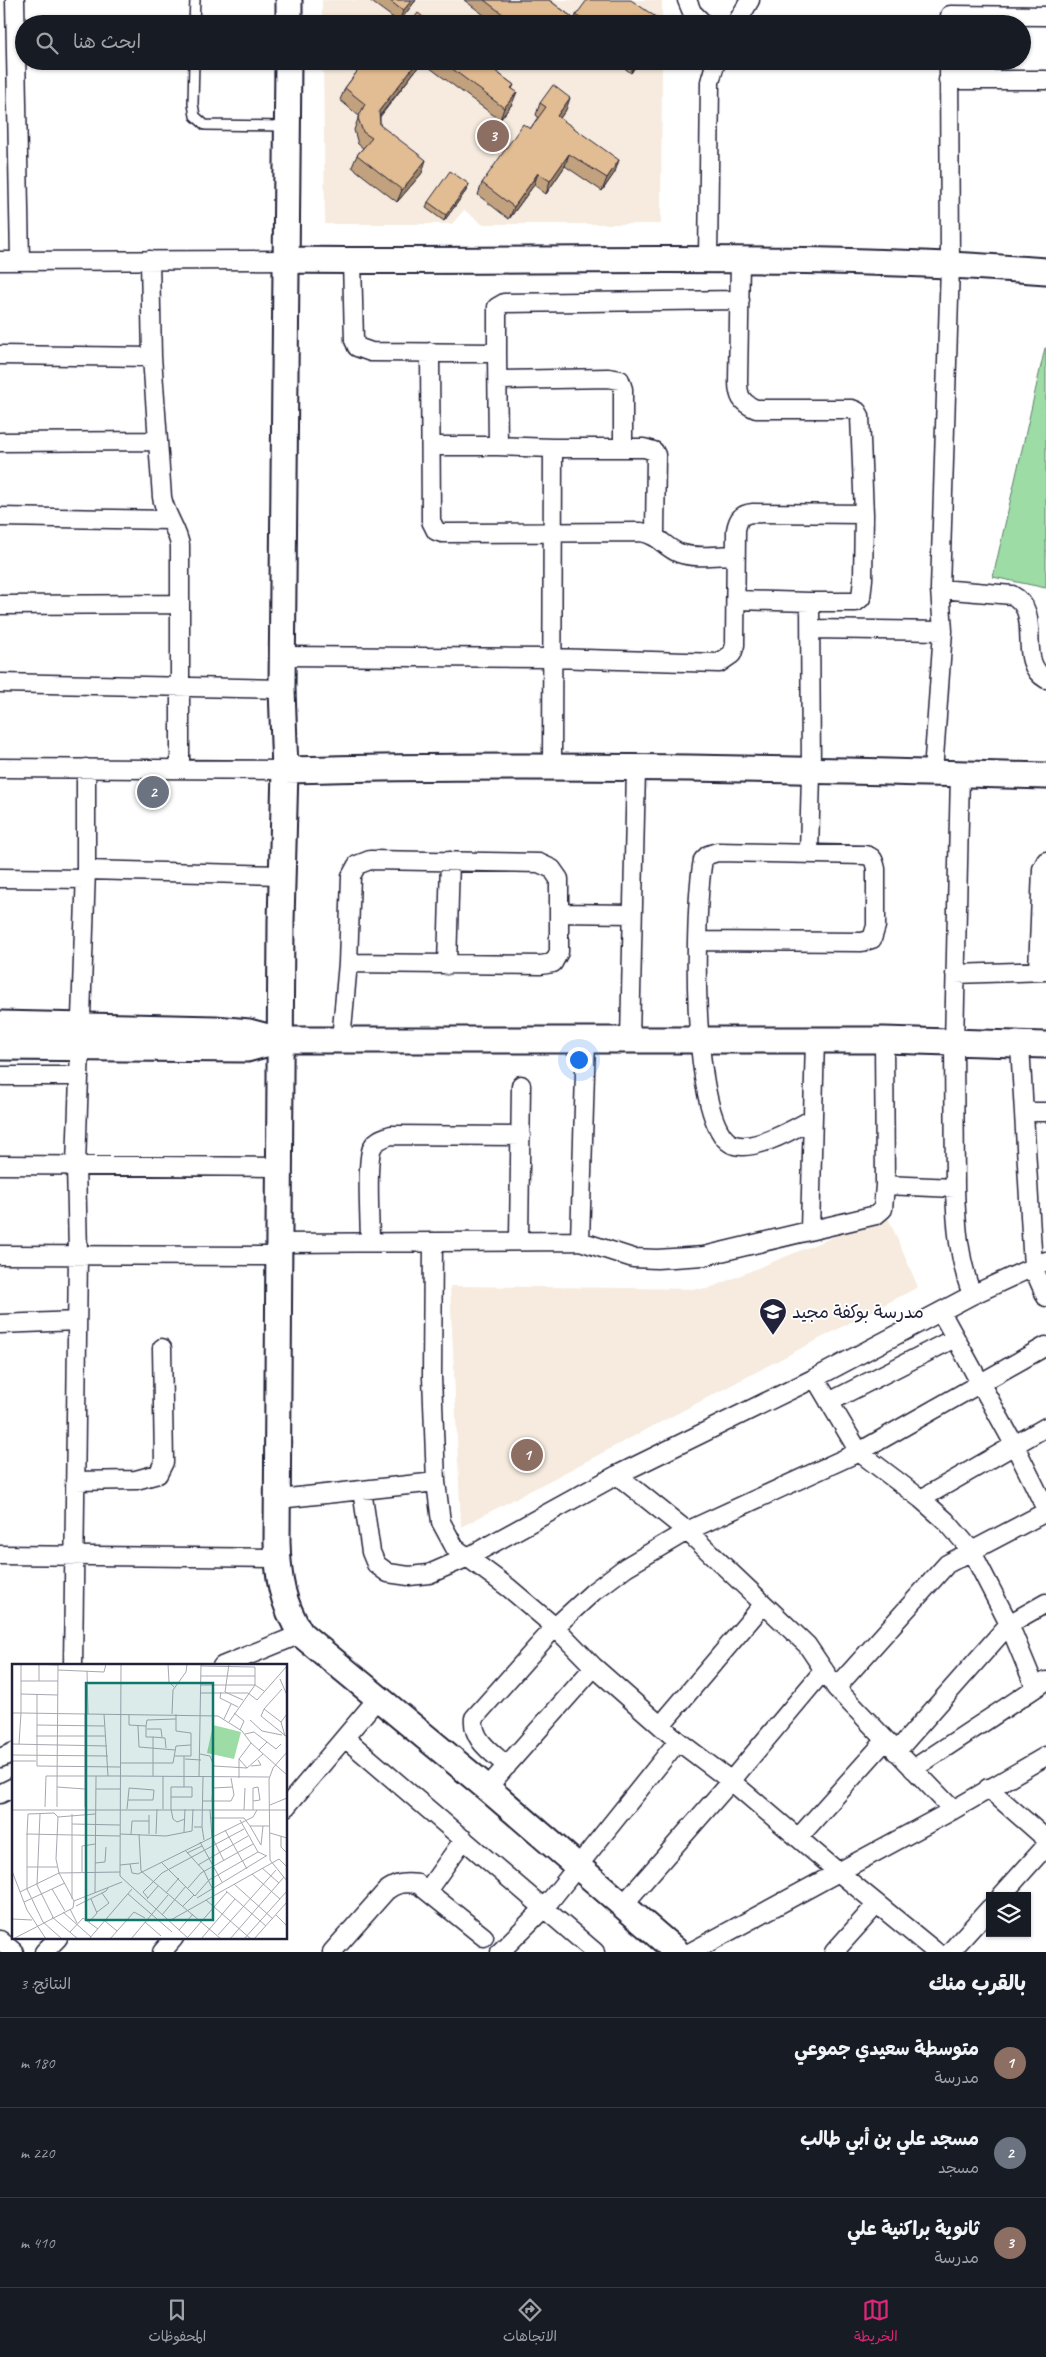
<!DOCTYPE html>
<html lang="ar">
<head>
<meta charset="utf-8">
<style>
  :root { --surface:#171b24; --page:#242831; --text:#f1f3f6; --muted:#9ea1a6; --line:#363941; --accent:#db2777 }
  body { margin:0; font-family:Caveat,"Playpen Sans Arabic",sans-serif; background:var(--page); color:var(--text); direction:rtl }
  .controls { position:absolute; right:15px; bottom:15px; display:grid; overflow:hidden; border-radius:0px; box-shadow:0 1px 4px #0004 }
  .controls button { width:45px; height:45px; display:grid; place-items:center; padding:0; border:0; border-bottom:1px solid var(--line); background:var(--surface); color:var(--text); font:25px sans-serif }
  .you { position:absolute; left:578px; top:1059px; width:18px; height:18px; margin:-12px; border:4px solid #fff; border-radius:50%; background:#1a73e8; box-shadow:0 0 0 8px #1a73e833 }
  .badge { display:grid; place-items:center; width:32px; height:32px; border-radius:50%; background:var(--accent); color:#fff; font-size:16px; font-weight:700 }
  .pin { position:absolute; translate:-50% -50%; border:2px solid #fff; box-shadow:0 1px 5px #0006 }
  .list { margin:0; padding:0; list-style:none }
  h2 { display:flex; justify-content:space-between; align-items:center; height:65px; margin:0; padding:0 20px; font-size:21px }
  h2 small { font-size:16px; font-weight:400; color:var(--muted) }
  .list li { display:grid; grid-template-columns:32px 1fr auto; gap:15px; align-items:center; box-sizing:border-box; height:90px; padding:0 20px; border-top:1px solid var(--line) }
  .list b { display:block; font-size:19px; white-space:nowrap }
  .list p { margin:0; font-size:16px; white-space:nowrap; color:var(--muted) }
  .list em { font-size:16px; font-style:normal; color:var(--muted) }
  .icon { flex:none; width:28px; height:28px; fill:none; stroke:currentColor; stroke-width:2; stroke-linecap:round; stroke-linejoin:round }
  .map { position:relative; flex:none; width:1046px; height:1952px; overflow:hidden; direction:ltr }
  .search { position:absolute; background:var(--surface); box-shadow:0 1px 4px #0004; left:15px; right:15px; top:15px; height:55px; display:flex; align-items:center; gap:12px; box-sizing:border-box; padding:0 18px; border-radius:28px; color:var(--muted); font-size:19px }
  .sheet { height:335px; background:var(--surface) }
  nav { display:flex; justify-content:space-around; align-items:center; box-sizing:border-box; height:70px; border-top:1px solid var(--line); background:var(--surface); font-size:14px; color:var(--muted) }
  nav a { display:grid; justify-items:center; gap:2px }
  nav .on { color:var(--accent) }
  .map>svg:first-child { display:block }
  .built { fill:#f6ebde }
  .green { fill:#9ddca4; stroke:#607f70 }
  .lines { fill:none; stroke-linecap:round; stroke-linejoin:round }
  .lane-casing { stroke:#22223b; stroke-width:12 }
  .street-casing { stroke:#22223b; stroke-width:21 }
  .secondary-casing { stroke:#22223b; stroke-width:29 }
  .lane { stroke:#fff; stroke-width:9 }
  .street { stroke:#fff; stroke-width:18 }
  .secondary { stroke:#fff; stroke-width:25 }
  .wall { fill:#c2a27e; stroke:#22223b }
  .shaded-wall { fill:#9e8466; stroke:#22223b }
  .building { fill:#e2bc92; stroke:#22223b }
  .labels { text-anchor:middle; dominant-baseline:central; stroke-width:4; stroke-linejoin:round; paint-order:stroke }
  .poi-label { font-size:18px; fill:#22223b; stroke:#fff; text-anchor:start }
  .inset-road { fill:none; stroke:#a7a7b1; stroke-width:1 }
  .view { fill:#0f766e; fill-opacity:0.15; stroke:#0f766e; stroke-width:2.5 }
  .inset-edge { fill:none; stroke:#22223b; stroke-width:2.5 }
</style>
</head>
<body>
<div class="map">
<svg width="1046" height="1952" viewBox="0 0 1046 1952">
  <rect width="100%" height="100%" fill="#fff"/>
  <filter id="ink" filterUnits="userSpaceOnUse"><feTurbulence type="fractalNoise" baseFrequency=".02" numOctaves="2"/><feDisplacementMap in="SourceGraphic" scale="10" xChannelSelector="R" yChannelSelector="G"/><feConvolveMatrix kernelMatrix="1 2 1 2 8 2 1 2 1" color-interpolation-filters="sRGB"/></filter>
  <g filter="url(#ink)">
    <path class="built" d="M322 0H662V24H322Z
      M323 61H662L661 224H482L464 210 452 224H325Z
      M887 1215 918 1287 461 1527 450 1286 707 1289Z"/>
    <path class="green" d="M1045 348H1046V588L993 577Z"/>
    <g class="lines">
      <defs>
        <path id="lane" d="M194 24 195 0
          M194 61 193 104 195 116 205 125 285 126"/>
        <path id="street" d="M15 0 20 261
          M687 0 692 12 704 24
          M950 15 1046 16
          M736 24 750 0
          M948 80H1046
          M150 260 152 357 162 497C165 515 177 528 180 545V769
          M708 260 710 82 716 61
          M0 261 288 260
          M352 261 354 340 357 347 371 352 497 353 498 446 553 448 552 768
          M740 261 738 381C738 396 741 403 756 409H852L857 411 860 416 864 514 863 579 861 598 856 602H810
          M430 352 431 521 436 531 442 533 641 532C659 535 664 547 679 553 696 559 718 555 735 555
          M497 353V307L504 303 740 300
          M0 355 152 357
          M499 380 608 378 620 380 623 389V448
          M0 442 157 441
          M431 446H498
          M553 448H644L654 451 656 455 655 535
          M0 517 170 520
          M940 589 1012 595C1045 612 1014 661 1046 679
          M736 600 810 602 811 772 809 854
          M0 605 180 604
          M811 629 943 631
          M283 656 552 658 719 663 732 654 735 645 736 530C738 519 741 514 753 513L864 514
          M0 683 282 689
          M0 768 285 770
          M933 772 943 631 940 589 950 265 949 61
          M86 870 282 875
          M0 878 85 879
          M560 913 631 914
          M698 941 862 942 872 939 876 926V869C874 860 873 856 864 855L717 852 708 855 703 860C694 907 689 1117 730 1143 750 1155 794 1129 812 1119
          M447 965 450 861
          M1038 971 1042 869 1046 861
          M955 974 1046 971
          M630 1039 636 769
          M341 1040 348 963 351 876 357 865 370 860 539 863 552 869 559 879V952L553 963 541 965 348 963
          M1020 1045 1033 1267 1046 1297
          M0 1076H79
          M1024 1112H1046
          M0 1165 280 1167
          M885 1185 955 1188C956 1226 959 1260 972 1295
          M955 1188 954 1044 960 774
          M810 1230 815 1039
          M519 1239 521 1085
          M580 1241 586 1039
          M370 1242C370 1223 366 1163 372 1148 375 1140 383 1138 391 1135L521 1136
          M433 1242 432 1377 436 1482 441 1522 455 1548 509 1588 555 1627 594 1667 678 1741 731 1781 837 1871 936 1952
          M279 1243 580 1241 633 1258 657 1259 704 1256 876 1215 883 1209 885 1185 884 1040
          M0 1255 279 1256
          M941 1312 1015 1446 1046 1509
          M0 1324 77 1321
          M815 1378 859 1452 921 1499 946 1521 971 1550 1009 1624 1035 1687
          M829 1402 955 1338
          M617 1475 687 1531 807 1645 836 1688 953 1810
          M75 1481 136 1480 158 1474 164 1462 162 1348
          M362 1490 371 1552 376 1564 388 1573 409 1576 429 1574 468 1557 617 1475 815 1378 972 1295 1046 1261
          M279 1499 436 1482
          M921 1499 1046 1427
          M0 1555 278 1558
          M73 1666 78 1254 76 1165 86 870V768
          M222 1666 301 1634
          M836 1688 947 1564 1046 1512
          M661 1725 763 1605
          M345 1738 595 1952
          M896 1752 1009 1624 1046 1603
          M0 1758 14 1752
          M507 1766C492 1752 472 1741 474 1718L555 1627 593 1592 626 1567 687 1531 859 1452 1046 1346
          M913 1769 1046 1681
          M487 1788 594 1667
          M988 1788 1046 1839
          M0 1794 14 1787
          M286 1807 378 1698
          M798 1838 885 1741
          M427 1891 464 1839
          M1001 1896 1046 1846
          M623 1905 731 1781 824 1670
          M0 1940 14 1952
          M44 1952 58 1938
          M162 1952 174 1938
          M332 1952 386 1891C396 1883 405 1882 418 1884L484 1937
          M500 1952 545 1907 678 1741
          M691 1952 953 1810 1046 1756
          M834 1952 877 1904
          M950 1952 990 1908"/>
        <path id="secondary" d="M289 24V0
          M288 61 282 689 285 770 281 921 277 1542C278 1578 282 1603 301 1634L487 1788 677 1952
          M288 260C541 263 794 252 1046 271
          M285 770C538 763 793 769 1046 776
          M0 1024 215 1029 249 1032 268 1037
          M0 1047 247 1049 280 1040H884L1046 1045"/>
      </defs>
      <use href="#lane" class="lane-casing"/>
      <use href="#street" class="street-casing"/>
      <use href="#secondary" class="secondary-casing"/>
      <use href="#lane" class="lane"/>
      <use href="#street" class="street"/>
      <use href="#secondary" class="secondary"/>
    </g>
    <path class="wall" d="M369 0H416L399 22Z
      M464 0H549L572 17 569 24H496Z
      M576 15 662 24H573Z
      M365 61H482L514 85 512 89V104L500 120 422 62 380 117V125L422 173 397 202 352 167 357 155 363 148 358 144 354 130 359 116 340 100 345 88Z
      M615 61H639L631 73Z
      M540 103 566 110 560 118 615 172 602 191 565 166 546 194 534 185 509 219 478 195 482 183 530 129 538 117 536 115Z
      M469 184 466 191 444 221 426 208 428 202Z"/>
    <path class="shaded-wall" d="M412 0H416L399 22 403 11Z
      M418 61H423L374 123 379 111Z
      M635 61H639L631 73Z
      M517 92 512 104 500 120 504 108Z
      M570 98 566 110 552 128 557 116Z
      M569 154 565 166 546 194 550 181Z
      M426 160 422 173 397 202 402 190Z
      M619 160 615 172 602 191 607 178Z
      M538 173 534 185 509 219 514 207Z
      M469 184 466 191 444 221 446 215Z"/>
    <path class="building" d="M389 0H412L403 11Z
      M484 0H549L572 17 567 24H516Z
      M587 0H631L663 22 662 24H588L576 15Z
      M418 13 432 24H410Z
      M365 61H418L379 111 380 125 426 160 402 190 357 155 372 138 363 132 358 118 365 104 345 88Z
      M442 61H482L514 85 511 88 517 92 504 108Z
      M553 85 570 98 557 116 619 160 607 178 569 154 550 181 538 173 514 207 482 183 523 124 530 129 546 107 540 103Z
      M450 171 469 184 446 215 428 202Z"/>
  </g>
  <defs>
    <symbol id="school-pin" viewBox="-11 -11 22 30"><path d="M0 17L-7.5 6A9.5 9.5 0 1 1 7.5 6Z" fill="#22223b" stroke="#fff"/><path d="M0-5L7-2L0 1L-7-2ZM-4 1L0 2.5L4 1V4Q0 6-4 4Z" fill="#fff"/></symbol>
  </defs>
  <g fill-rule="evenodd">
    <use href="#school-pin" x="757" y="1296" width="32" height="43"/>
  </g>
  <g class="labels">
    <g class="poi-label">
      <text x="792" y="1312">مدرسة بوكفة مجيد</text>
    </g>
  </g>
  <g transform="translate(12 1664)">
    <rect width="275" height="275" fill="#fff"/>
    <path d="M201 61 229 68 222 95 195 89Z" fill="#9ddca4"/>
    <path class="inset-road" d="M9 0V49L206 52 230 67 239 79 275 111M22 0 46 1M46 0 45 123 73 125M109 0 108 212 177 275M156 0 157 18 162 23M217 0 213 28 231 36M189 2 243 3V21L252 27M46 6 92 8 94 0M75 7 76 50M189 12H243M268 15 275 31M9 17H46M27 17V1M189 21H243M209 28 208 34 226 43M189 29H236L245 36 275 2M9 30 46 31M25 30V102L108 103M252 45 249 52 275 73M0 49H9L7 80M222 49 232 57 228 66M92 50 96 112M117 50V61L134 62V73H141V112M160 50 161 26 174 8 175 0M164 50V67L179 69V92H172M212 55 219 40M238 56 250 67 270 71M217 58 243 21M269 58 252 45 270 25M25 61 92 62M126 62 127 83 163 86M134 62 135 56 164 55M135 65H149L150 73M233 70 242 68 255 78M24 72H93M273 72 269 58 275 50M141 73 153 74 154 84M0 80 95 82M247 86 255 78 264 85 269 80M275 88 261 104 257 115 258 196 275 217M188 90 198 92 202 102 235 104 227 95M0 91 96 92M163 92H172V123M173 95 189 96M0 97H24M108 99H161L164 82 179 81M239 102 249 101 246 96M235 104 251 90M109 112 257 113M187 113 189 0M227 114V95L239 79M45 123V143M84 125H108M159 133H180V123H159V145L161 155 165 158 173 155M190 137H219L222 131 219 114M200 137 201 124 220 123M258 141 275 134M33 143 34 112H109M73 143V50M115 145 117 125V124L142 126 141 136H116M151 145V112M0 146H275M198 146 200 173 212 197M232 146 233 124M241 146V124L246 123 248 136 241 137M28 150 25 221 41 253M60 150V235M83 150 46 153 44 195 47 209 62 237 110 218M198 154H232L238 162H258M228 156 246 188 255 192M60 160 108 161M238 162 249 181 251 162M182 163H190L192 176M190 163 191 113M213 166 235 205M172 168 173 145M258 169 275 174M108 170 154 172 180 167 181 145M119 170 120 157H137M127 170 129 207 209 275M137 170V151M144 170 145 145M15 171 16 150 42 149 46 153M269 172V183L275 189M188 178 210 218M173 186 192 207 200 224M175 189 190 182M149 198 183 232M83 199 93 198 94 183M118 200 120 209 126 210 241 153 245 146M108 201 127 199M186 201 236 172M15 203H45M250 204 267 219M0 207 15 246 34 275M70 208V182L83 180M240 210 268 235M222 220 261 255M176 224 189 209 241 180M40 225 53 247M214 227 254 262M8 228 47 209 108 208M83 229 84 112M154 229 167 214M116 230 160 268M183 232 197 216 246 188M136 234 131 228 150 209 232 165M185 234 254 192M135 235 146 222M194 236 239 275M12 238 53 219M64 242 94 227 96 224M171 242 182 231M58 245 65 259M51 248 79 273M85 248 97 239 90 229M150 251 174 222M264 251 275 262M40 253 66 275M0 255 20 256M93 257 105 267M157 257 267 195 275 203M77 258 85 249 79 235M133 258 149 272M167 266 181 250M58 268 71 254 86 265M206 271 264 206M176 273 215 228M1 275 61 244 62 237M50 275 31 258 15 225V170L108 172M77 275 120 225M98 275 122 248 133 254M119 275 156 231M189 275 223 235M218 275 272 213M232 275 275 227M242 275 275 238"/>
    <path class="view" d="M74 19H201V256H74Z"/>
    <rect width="275" height="275" class="inset-edge"/>
  </g>
</svg>
<div class="controls">
<button><svg class="icon" aria-label="layers" viewBox="0 0 24 24"><path d="M12 4l9 5-9 5-9-5zM3 14l9 5 9-5"/></svg></button>
</div>
<div class="you"></div>
<div class="pin badge" style="left:527px;top:1455px;background:#8d6e63">1</div>
<div class="pin badge" style="left:153px;top:792px;background:#6b7280">2</div>
<div class="pin badge" style="left:493px;top:136px;background:#8d6e63">3</div>
<div class="search"><svg class="icon" aria-label="search" viewBox="0 0 24 24"><circle cx="10" cy="10" r="6"/><path d="M15 15l6 6"/></svg>ابحث هنا</div>
</div>
<section class="sheet">
<h2>بالقرب منك<small>النتائج: 3</small></h2>
<ul class="list">
<li><span class="badge" style="background:#8d6e63">1</span><div><b>متوسطة سعيدي جموعي</b><p>مدرسة</p></div><em>180 m</em></li>
<li><span class="badge" style="background:#6b7280">2</span><div><b>مسجد علي بن أبي طالب</b><p>مسجد</p></div><em>220 m</em></li>
<li><span class="badge" style="background:#8d6e63">3</span><div><b>ثانوية براكنية علي</b><p>مدرسة</p></div><em>410 m</em></li>
</ul>
</section>
<nav>
<a class="on"><svg class="icon" aria-label="map" viewBox="0 0 24 24"><path d="M3 6l6-2 6 2 6-2v14l-6 2-6-2-6 2zM9 4v14M15 6v14"/></svg>الخريطة</a>
<a><svg class="icon" aria-label="directions" viewBox="0 0 24 24"><path d="M12 3l9 9-9 9-9-9zM9 14v-3h6M13 9l2 2-2 2"/></svg>الاتجاهات</a>
<a><svg class="icon" aria-label="saved" viewBox="0 0 24 24"><path d="M7 4h10v16l-5-4-5 4z"/></svg>المحفوظات</a>
</nav>
</body>
</html>
